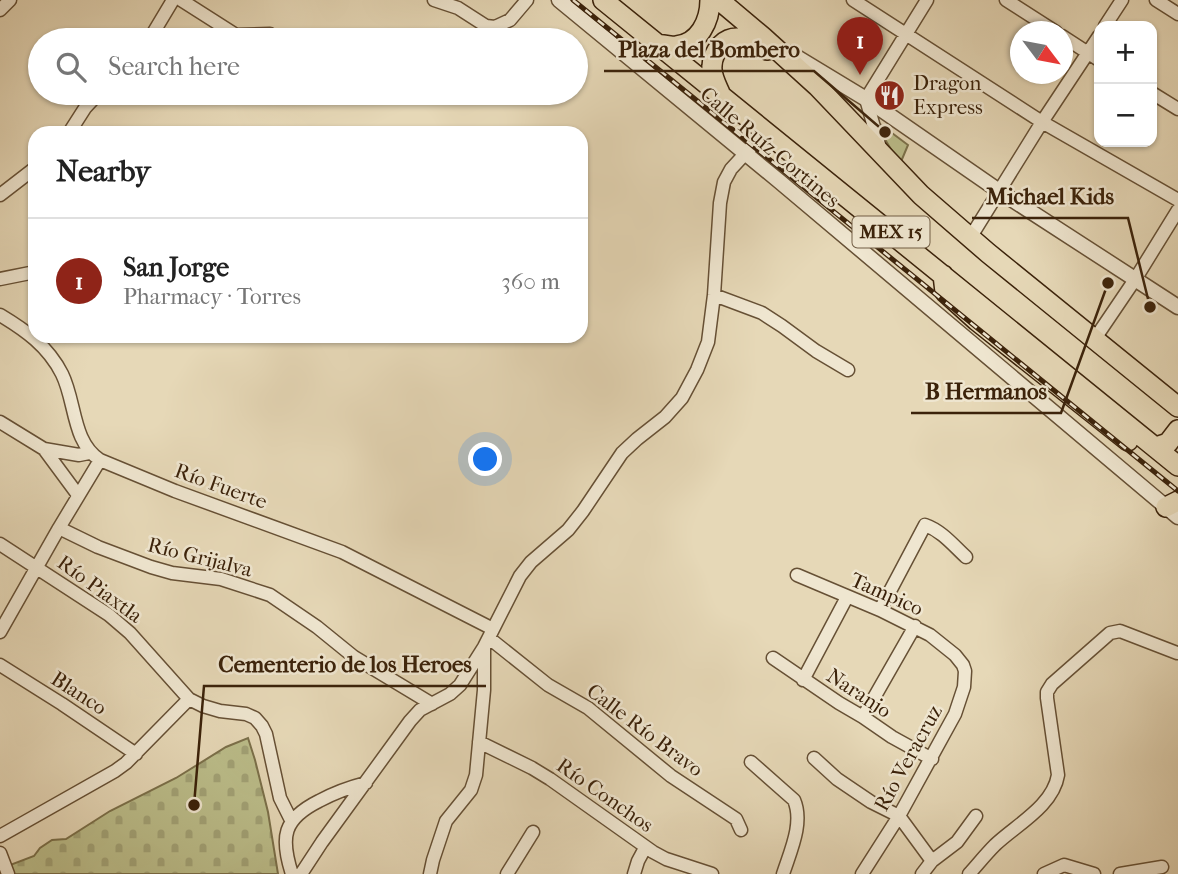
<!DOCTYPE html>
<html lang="en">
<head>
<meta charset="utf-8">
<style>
  :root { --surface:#fff; --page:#f2f2f2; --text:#222; --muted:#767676; --line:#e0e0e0; --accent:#8f2418 }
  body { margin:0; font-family:"IM FELL French Canon",serif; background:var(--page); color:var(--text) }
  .controls { position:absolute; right:21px; top:21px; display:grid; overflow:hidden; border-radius:14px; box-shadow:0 2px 5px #0004 }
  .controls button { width:63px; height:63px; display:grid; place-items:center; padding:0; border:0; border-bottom:2px solid var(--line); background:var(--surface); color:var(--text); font:35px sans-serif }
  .compass { position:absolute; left:1010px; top:21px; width:63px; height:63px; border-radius:50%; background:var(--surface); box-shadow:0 2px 5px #0004; rotate:122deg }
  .you { position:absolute; left:486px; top:460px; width:24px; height:24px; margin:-18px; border:5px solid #fff; border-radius:50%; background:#1a73e8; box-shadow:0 0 0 10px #1a73e833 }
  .badge { display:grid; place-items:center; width:46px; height:46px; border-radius:50%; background:var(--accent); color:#fff; font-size:23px; font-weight:700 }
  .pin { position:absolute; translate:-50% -58px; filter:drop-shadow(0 2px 4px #0008) }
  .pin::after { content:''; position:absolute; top:37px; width:24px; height:21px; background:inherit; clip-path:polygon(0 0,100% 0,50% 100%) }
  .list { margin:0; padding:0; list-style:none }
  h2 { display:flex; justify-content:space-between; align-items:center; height:91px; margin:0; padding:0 28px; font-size:30px }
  h2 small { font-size:23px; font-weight:400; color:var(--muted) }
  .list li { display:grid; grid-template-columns:46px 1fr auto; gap:21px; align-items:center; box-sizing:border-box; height:126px; padding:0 28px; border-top:2px solid var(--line) }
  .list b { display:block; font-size:26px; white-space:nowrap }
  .list p { margin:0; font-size:23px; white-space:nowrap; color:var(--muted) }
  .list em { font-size:23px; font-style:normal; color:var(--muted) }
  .icon { flex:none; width:38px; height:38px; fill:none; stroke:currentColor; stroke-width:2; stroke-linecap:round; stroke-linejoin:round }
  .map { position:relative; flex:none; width:1178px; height:874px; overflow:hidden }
  .search { position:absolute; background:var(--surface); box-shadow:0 2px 5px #0004; left:28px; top:28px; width:560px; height:77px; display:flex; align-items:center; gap:18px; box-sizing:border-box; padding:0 24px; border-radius:38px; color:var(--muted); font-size:26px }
  .panel { position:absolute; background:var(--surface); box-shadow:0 2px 5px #0004; left:28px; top:126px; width:560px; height:217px; border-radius:21px }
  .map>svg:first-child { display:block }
  .cemetery { fill:url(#cemetery-stones); stroke:#7b704a; stroke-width:2 }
  .park { fill:#bbbd8a; stroke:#7b704a; stroke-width:2 }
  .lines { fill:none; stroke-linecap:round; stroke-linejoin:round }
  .minor-casing { stroke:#665035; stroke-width:15 }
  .tertiary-casing { stroke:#665035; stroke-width:17 }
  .trunk-casing { stroke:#3b220a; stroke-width:22 }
  .minor { stroke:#efe6d0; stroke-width:12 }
  .tertiary { stroke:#efe6d0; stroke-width:14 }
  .trunk { stroke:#e6d8b7; stroke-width:19 }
  .rail-casing { stroke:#3b220a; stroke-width:5 }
  .rail { stroke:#efe6d0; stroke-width:2.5; stroke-dasharray:8; stroke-linecap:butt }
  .labels { text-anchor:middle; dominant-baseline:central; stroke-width:5; stroke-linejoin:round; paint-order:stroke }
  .shield { fill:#efe6d0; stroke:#715d45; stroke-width:2 }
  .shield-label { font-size:19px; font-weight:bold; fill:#3b220a }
  .poi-label { font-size:21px; fill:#3b220a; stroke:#efe6d0; text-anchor:start }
  .street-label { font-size:21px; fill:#3b220a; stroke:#efe6d0 }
  .leader { fill:none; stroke:#3b220a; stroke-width:2.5 }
  .callout-dot { fill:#3b220a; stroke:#efe6d0; stroke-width:2.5 }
  .callout-label { font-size:23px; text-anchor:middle; font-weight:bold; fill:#3b220a; stroke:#efe6d0; stroke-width:5; stroke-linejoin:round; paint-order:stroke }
</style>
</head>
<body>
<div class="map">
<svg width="1178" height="874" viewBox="0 0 1178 874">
  <defs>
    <pattern id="cemetery-stones" width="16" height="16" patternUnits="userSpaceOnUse" patternTransform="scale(1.75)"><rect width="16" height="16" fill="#bbbd8a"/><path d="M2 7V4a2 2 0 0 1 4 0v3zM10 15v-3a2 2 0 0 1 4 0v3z" fill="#a2a276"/></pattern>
  </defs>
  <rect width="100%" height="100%" fill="#e6d8b7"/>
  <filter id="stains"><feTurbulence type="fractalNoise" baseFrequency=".00286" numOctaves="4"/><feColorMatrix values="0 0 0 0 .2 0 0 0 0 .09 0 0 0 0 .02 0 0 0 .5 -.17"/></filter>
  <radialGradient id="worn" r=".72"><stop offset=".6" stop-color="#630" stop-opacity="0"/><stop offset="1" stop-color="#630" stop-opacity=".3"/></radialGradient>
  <path class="cemetery" d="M248 738 255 760 268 812 278 874H13L10 865 34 856 40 848 52 840 66 839 110 811 176 778 226 747Z"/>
  <path class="park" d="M872 118 908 145 900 164Z"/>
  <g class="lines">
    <defs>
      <path id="minor" d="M181 0 236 35 270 34
        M434 0 458 8 486 26 495 27 510 20 527 0
        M853 0 1042 122 1178 200
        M1006 0 1056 32
        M1156 0 1178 14
        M0 10 10 0
        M1105 26 1122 0
        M1062 36 1099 60
        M149 40 173 0
        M1152 93 1178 109
        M69 133 85 108 99 93
        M880 148 866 99 927 0
        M0 195 35 168
        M970 238 1042 122 1099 36
        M0 279 35 272
        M714 295 762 313 782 326 816 351 848 370
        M0 315C25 330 48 346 62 374 76 402 72 442 100 460L175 491 342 552 493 629
        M1094 340 1136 278 1178 210
        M0 422 44 449 78 495
        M44 449 79 455 89 453
        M59 528 98 547 151 567 172 573 221 579 270 595 317 627 354 657 432 704
        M0 544 109 615 130 633 189 699 203 706 220 711 246 714 255 718 262 726 266 734 280 798 291 820
        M797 575 880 610 930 635 955 655 963 665 965 671 964 687 955 714 899 816 862 874
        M880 610 925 525C942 531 953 545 966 557
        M0 632 59 528 100 460
        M489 638 548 685 588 708 671 776 736 819 741 830
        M773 658 839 703 863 717 892 737 932 759
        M0 665 62 704 136 754
        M803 680 847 597
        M863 717 915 626
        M479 742 532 768 550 779 653 852 666 859 712 874
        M814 758 837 779 871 802 899 816 932 861
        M751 762 794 800C804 823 790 852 783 874
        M0 836 115 771 126 763 189 699
        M0 853 8 874
        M292 874C280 837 283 819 319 801 334 793 350 787 366 783
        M301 874 322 842 410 721 420 710 450 694 460 685 484 647 520 576 531 562 568 530 583 511 622 453 637 439 665 417 682 398 697 370 708 342 714 295 720 203 724 182 731 169 766 131
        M430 874 433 860 446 821 471 790 476 775 484 690V648
        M507 874 533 832
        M634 874 638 861 645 848
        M922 874 932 861 957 842 976 816
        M969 874C978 864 986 854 995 845 1016 825 1053 806 1058 775L1047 698V692L1052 684 1110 633 1120 631 1177 653
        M1044 874 1064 865 1094 874
        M1120 874 1162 867"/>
      <path id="tertiary" d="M559 0 779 181 1178 517
        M790 53 866 99 999 191 1178 307"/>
      <path id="trunk" d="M603 0 1178 466
        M719 0 763 37 817 86 921 195 988 253 1178 407
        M658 44C664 45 670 47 676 46 699 44 710 21 710 0
        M720 93C716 84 711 75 712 66 712 58 716 51 721 45 735 31 753 41 767 50
        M943 275 945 292 977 321 1128 441
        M1156 447 1168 443 1178 430
        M1166 507 1178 501"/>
    </defs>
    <use href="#minor" class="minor-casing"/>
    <use href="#tertiary" class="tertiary-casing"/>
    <use href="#trunk" class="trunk-casing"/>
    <use href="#minor" class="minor"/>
    <use href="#tertiary" class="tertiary"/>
    <use href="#trunk" class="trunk"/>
    <defs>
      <path id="rail" d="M573 0 1178 491"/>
    </defs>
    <use href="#rail" class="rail-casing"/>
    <use href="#rail" class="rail"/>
  </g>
  <defs>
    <symbol id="restaurant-disc" viewBox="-11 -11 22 22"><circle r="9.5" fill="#8f2418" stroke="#efe6d0"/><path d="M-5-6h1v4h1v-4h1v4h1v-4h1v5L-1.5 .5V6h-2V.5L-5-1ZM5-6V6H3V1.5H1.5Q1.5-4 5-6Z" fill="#fff"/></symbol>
  </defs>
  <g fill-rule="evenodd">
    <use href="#restaurant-disc" x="872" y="78" width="35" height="35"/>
  </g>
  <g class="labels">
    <rect class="shield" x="852.5" y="216.5" width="77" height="31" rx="5"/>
    <g class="shield-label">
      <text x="891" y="232">MEX 15</text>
    </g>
    <g class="poi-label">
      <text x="913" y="83">Dragon<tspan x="913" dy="24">Express</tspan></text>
    </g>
    <g class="street-label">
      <text transform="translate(770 147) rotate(40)">Calle Ruíz Cortines</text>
      <text transform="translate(221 486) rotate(20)">Río Fuerte</text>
      <text transform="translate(200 557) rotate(14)">Río Grijalva</text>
      <text transform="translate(100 589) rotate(36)">Río Piaxtla</text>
      <text transform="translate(887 594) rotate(24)">Tampico</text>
      <text transform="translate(79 693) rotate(33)">Blanco</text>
      <text transform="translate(859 693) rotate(33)">Naranjo</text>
      <text transform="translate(645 730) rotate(37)">Calle Río Bravo</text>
      <text transform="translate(908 758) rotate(-61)">Río Veracruz</text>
      <text transform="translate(605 795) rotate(35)">Río Conchos</text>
    </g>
  </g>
  <path class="leader" d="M885 132L814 71H604M1150 307L1128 218H972M1108 283L1061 413H911M194 805L204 686H486"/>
  <g class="callout-dot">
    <circle cx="885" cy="132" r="7"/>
    <circle cx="1150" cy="307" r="7"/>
    <circle cx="1108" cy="283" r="7"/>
    <circle cx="194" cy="805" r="7"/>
  </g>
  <g class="callout-label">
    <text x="709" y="57">Plaza del Bombero</text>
    <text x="1050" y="204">Michael Kids</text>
    <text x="986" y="399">B Hermanos</text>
    <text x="345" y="672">Cementerio de los Heroes</text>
  </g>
  <rect width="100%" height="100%" filter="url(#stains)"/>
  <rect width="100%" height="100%" fill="url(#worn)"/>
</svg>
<div class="controls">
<button>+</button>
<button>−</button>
</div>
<svg class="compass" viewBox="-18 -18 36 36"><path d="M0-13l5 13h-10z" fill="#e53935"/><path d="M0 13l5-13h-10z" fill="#767676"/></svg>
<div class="you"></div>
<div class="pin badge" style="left:860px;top:75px">1</div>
<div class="search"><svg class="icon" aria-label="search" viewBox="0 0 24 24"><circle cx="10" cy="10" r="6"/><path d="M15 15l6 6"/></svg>Search here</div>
<section class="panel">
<h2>Nearby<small></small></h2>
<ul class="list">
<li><span class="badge">1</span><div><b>San Jorge</b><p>Pharmacy · Torres</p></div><em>360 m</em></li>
</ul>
</section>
</div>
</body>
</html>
